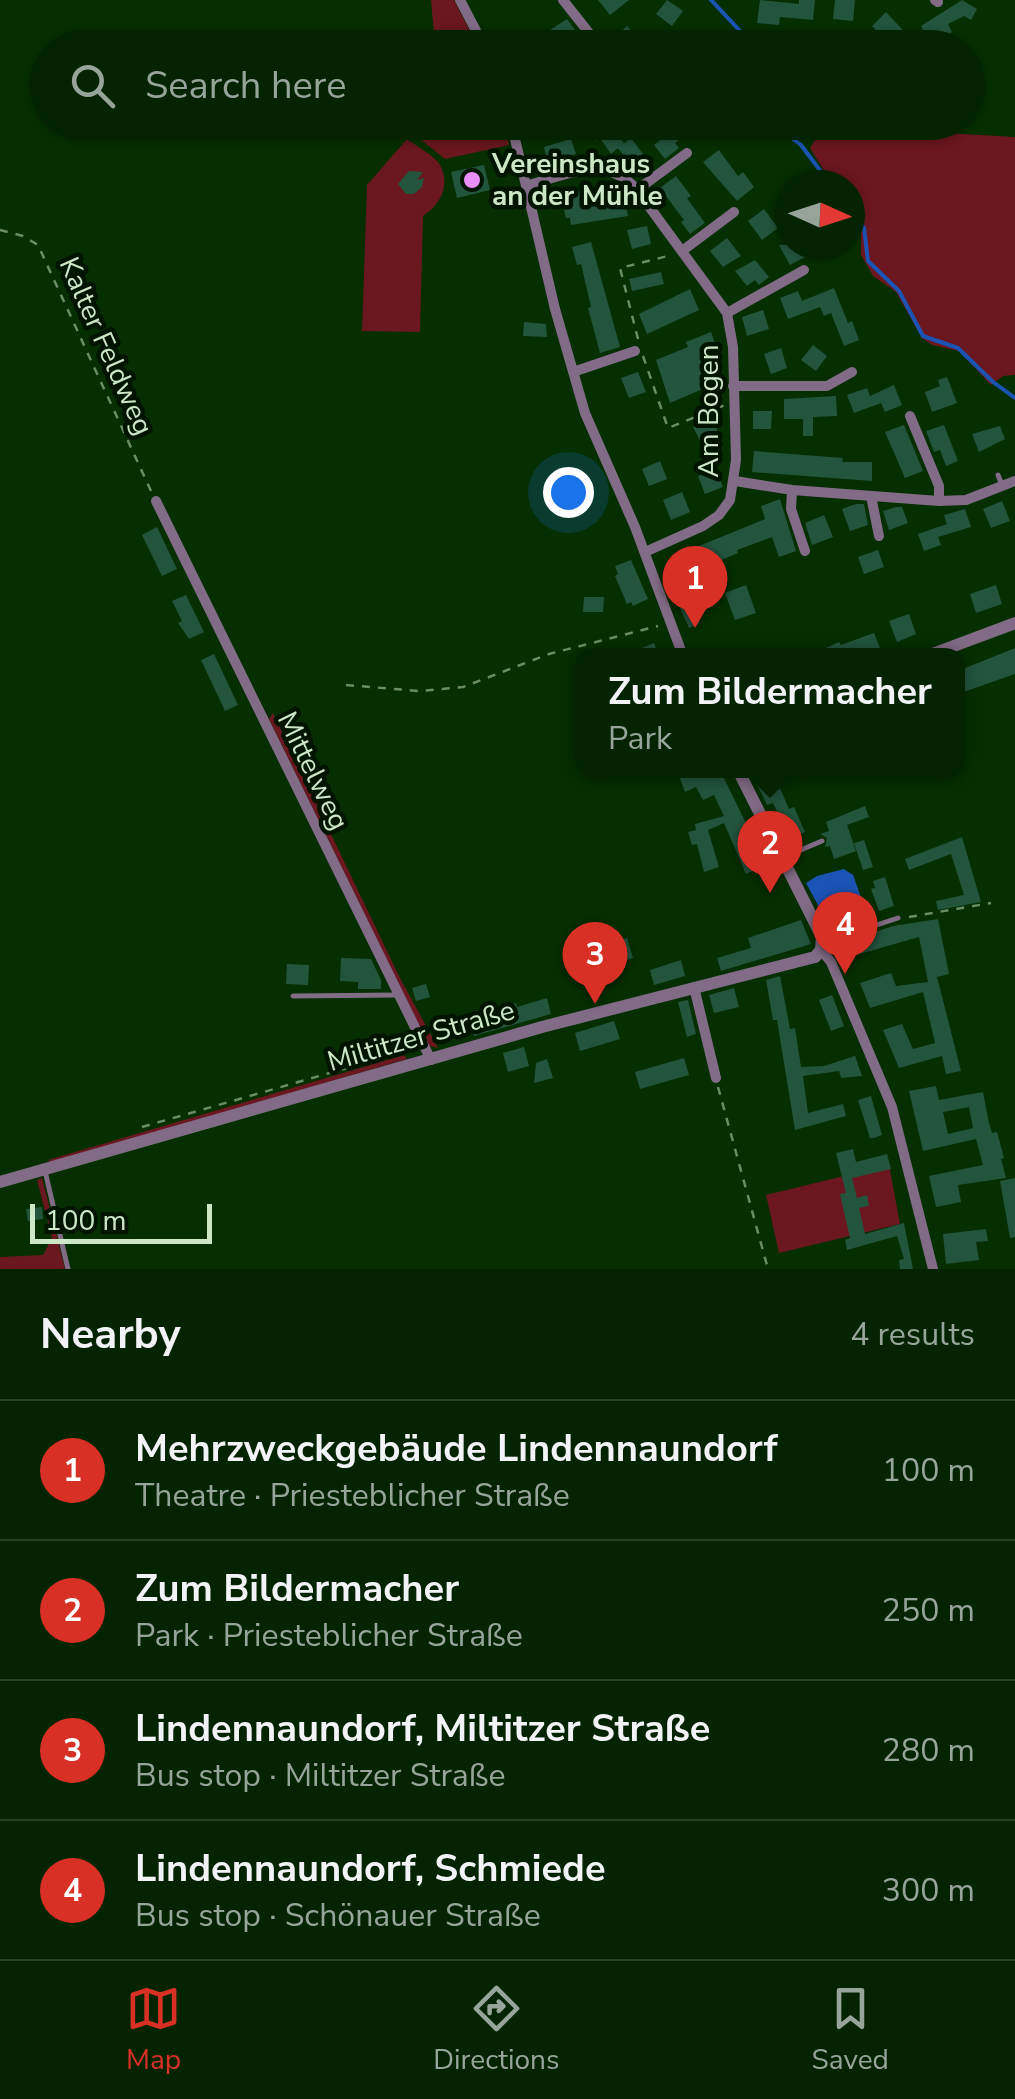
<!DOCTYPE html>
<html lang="en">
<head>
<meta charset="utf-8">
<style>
  :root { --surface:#042300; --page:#122f0f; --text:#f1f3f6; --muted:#97a499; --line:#254022; --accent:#d93025 }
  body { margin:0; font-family:"Nunito Sans",sans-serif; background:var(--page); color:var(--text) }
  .compass { position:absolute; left:775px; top:170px; width:90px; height:90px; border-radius:50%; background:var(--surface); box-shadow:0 2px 8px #0004; rotate:93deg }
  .scale { position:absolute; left:30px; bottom:25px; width:182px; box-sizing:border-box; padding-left:10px; border:5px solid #cbe7c5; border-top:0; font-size:28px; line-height:35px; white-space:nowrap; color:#cbe7c5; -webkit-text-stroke:8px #011400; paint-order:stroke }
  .you { position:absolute; left:568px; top:492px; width:35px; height:35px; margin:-25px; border:8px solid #fff; border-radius:50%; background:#1a73e8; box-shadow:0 0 0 15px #1a73e833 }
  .badge { display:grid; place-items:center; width:65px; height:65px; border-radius:50%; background:var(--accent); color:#fff; font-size:32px; font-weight:700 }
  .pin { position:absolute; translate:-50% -82px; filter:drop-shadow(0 2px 5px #0008) }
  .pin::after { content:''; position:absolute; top:52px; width:35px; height:30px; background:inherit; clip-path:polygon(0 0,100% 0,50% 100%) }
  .popup { position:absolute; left:575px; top:648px; width:390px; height:130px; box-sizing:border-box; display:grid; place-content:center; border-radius:20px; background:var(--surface); filter:drop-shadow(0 2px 8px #0005); font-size:32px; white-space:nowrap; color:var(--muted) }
  .popup b { font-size:38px; color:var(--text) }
  .popup::after { content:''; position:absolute; left:50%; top:100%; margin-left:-20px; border:20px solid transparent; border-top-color:var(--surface) }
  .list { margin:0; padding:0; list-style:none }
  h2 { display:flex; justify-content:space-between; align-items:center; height:130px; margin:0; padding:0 40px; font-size:42px }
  h2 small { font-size:32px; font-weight:400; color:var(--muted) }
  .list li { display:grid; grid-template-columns:65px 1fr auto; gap:30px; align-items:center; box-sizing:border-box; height:140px; padding:0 40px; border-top:2px solid var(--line) }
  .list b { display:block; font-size:38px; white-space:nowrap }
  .list p { margin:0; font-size:32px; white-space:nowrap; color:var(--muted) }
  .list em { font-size:32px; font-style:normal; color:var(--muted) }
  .icon { flex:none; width:55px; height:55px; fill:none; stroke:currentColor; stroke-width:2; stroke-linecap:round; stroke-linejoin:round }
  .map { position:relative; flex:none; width:1015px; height:1269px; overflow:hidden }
  .search { position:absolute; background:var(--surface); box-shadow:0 2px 8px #0004; left:30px; right:30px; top:30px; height:110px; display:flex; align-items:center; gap:25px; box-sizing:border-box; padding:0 35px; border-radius:55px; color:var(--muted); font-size:38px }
  .sheet { height:690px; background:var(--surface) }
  nav { display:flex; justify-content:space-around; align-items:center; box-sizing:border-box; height:140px; border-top:2px solid var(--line); background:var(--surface); font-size:28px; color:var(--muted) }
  nav a { display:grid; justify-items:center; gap:5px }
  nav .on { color:var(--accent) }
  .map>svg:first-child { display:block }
  .green { fill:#6a171f }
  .water { fill:#1c54b6 }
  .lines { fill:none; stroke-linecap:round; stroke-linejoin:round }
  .stream { stroke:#1c54b6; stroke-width:4 }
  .building { fill:#23553d; fill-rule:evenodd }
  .path { stroke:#698c64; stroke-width:2.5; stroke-dasharray:8 8; stroke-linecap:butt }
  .service { stroke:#826b86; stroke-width:5 }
  .minor { stroke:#826b86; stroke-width:10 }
  .tertiary { stroke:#826b86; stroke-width:12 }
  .poi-dot { fill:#ea8dfd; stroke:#011400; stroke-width:4 }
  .labels { text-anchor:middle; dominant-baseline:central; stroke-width:9; stroke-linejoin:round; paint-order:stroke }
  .poi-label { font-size:28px; font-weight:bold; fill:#cbe7c5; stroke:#011400; text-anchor:start }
  .street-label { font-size:28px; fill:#cbe7c5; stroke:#011400 }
</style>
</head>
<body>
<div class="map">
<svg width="1015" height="1269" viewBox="0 0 1015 1269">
  <rect width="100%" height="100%" fill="#052f00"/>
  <path class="green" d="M431 0H454L478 47H435Z
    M407 123H504L509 145 445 159 405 127Z
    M824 126 1015 137V375L1003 376 991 385 959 351 932 345 922 338 896 292 873 276 861 255V229L850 212V185H833L810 148Z
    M407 139C416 146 434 155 440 165 451 185 440 205 423 216L420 332 362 331 367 185Z
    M273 713 399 976 438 1048 429 1046 269 719Z
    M404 1055 407 1059 51 1163 48 1160Z
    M889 1165 900 1224 779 1253 766 1195Z
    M42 1178 65 1269H0V1257L43 1255 52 1238 37 1180Z"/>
  <path class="water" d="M844 869 853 875 863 903 852 907 850 917 826 920 806 883 817 876Z"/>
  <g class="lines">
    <path class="stream" d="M711 0 756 48
      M771 122 801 145 831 185
      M850 210 864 228 868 261 899 291 923 336 958 348 993 382 1015 398"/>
  </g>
  <path class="building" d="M598 0H629L610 15Z
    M667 0 683 11 672 26 656 14Z
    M760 0 799 4V0H815L813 20 780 17 779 25 757 23Z
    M835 0H855L853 21 833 19Z
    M962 0 977 9 971 20 964 16 948 24 952 32 930 44 921 26Z
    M886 12 902 29 890 45 872 26Z
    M567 19 578 34 574 48H518V45L554 34 550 30Z
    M627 26 646 48H616L610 41Z
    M591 122H606L624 143 611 154 600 138 595 141 585 126Z
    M674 122H713L697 135 692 129 675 143 679 148 665 159 654 145 677 127Z
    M631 138 643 154 630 164 618 148Z
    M571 139 576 154 568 156 570 161 549 167 544 147Z
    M719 150 738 176 743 172 754 187 737 201 703 162Z
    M484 165 490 190 457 198 451 172Z
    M409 171 423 172 417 180 424 178 422 187 414 194H406L398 184Z
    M676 176 691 196 687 198 705 223 690 234 681 222 684 220 660 188Z
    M588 189 590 199 623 192 628 216 571 225 570 218H566L560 195Z
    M764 209 778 228 762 240 748 221Z
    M647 226 651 244 632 249 627 230Z
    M727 238 741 256 723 267 710 251Z
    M591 242 620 347 600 353 588 308 591 307 581 264 577 265 572 247Z
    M779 245H800L807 256 790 265Z
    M755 260 769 277 759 285 755 280 747 286 735 271Z
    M661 272 664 284 632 291 629 279Z
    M834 288 848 323 852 321 859 340 844 346 831 313 824 316 820 307 788 319 780 298 798 291 802 301Z
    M690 289 699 310 647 334 639 314Z
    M763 310 769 329 747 336 742 317Z
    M524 322 546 324 547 337 523 336Z
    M711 332 720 357 710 361 719 382 670 403 656 360 688 347 686 342Z
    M813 345 827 356 816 371 801 360Z
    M781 348 787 368 771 374 764 354Z
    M638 372 646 392 629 398 621 378Z
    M947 377 957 403 932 412 925 392 940 386 938 380Z
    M894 385 902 405 885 412 881 403 854 413 847 395 867 388 870 396Z
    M836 396 837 416 813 417V436H803V419H784V399Z
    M753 411H772L771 429H753Z
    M713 418 723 448 707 454 693 427Z
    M904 425 923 471 905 478 885 432Z
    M944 425 958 461 946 466 940 450 934 452 926 431Z
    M1000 426 1005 439 979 452 972 434Z
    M754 451 843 458 842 462H872V481L752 472Z
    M660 461 667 479 649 486 642 469Z
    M716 470 723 487 705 494 698 476Z
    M682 492 690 512 671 520 663 500Z
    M780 499 796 551 779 557 772 537 737 550 738 553 705 567 713 590 692 598 677 555 765 519 761 506Z
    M1002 501 1010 521 991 528 983 509Z
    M856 504H864L868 525 850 531 842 509Z
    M896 507H902L908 523 889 530 883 511Z
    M965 509 971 527 938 537 941 545 924 551 918 534 947 524 944 515Z
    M824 515 833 537 812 545 805 523Z
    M157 527 177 569 162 576 142 535Z
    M878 550 884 567 864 574 858 557Z
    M631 560 648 599 633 606 631 602 627 604 615 576 618 574 615 566Z
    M746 585 756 613 735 620 725 593Z
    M996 585 1002 604 976 613 970 594Z
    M186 595 204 632 189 639 178 623 182 621 172 601Z
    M584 597H604L603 612H583Z
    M692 603 700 623 689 628 680 608Z
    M909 614 916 634 897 642 889 621Z
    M874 633 880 648 860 656H808L839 642 841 645Z
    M654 643 659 656H625V655Z
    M1015 648V674L958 694V671Z
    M214 654 238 705 225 711 201 660Z
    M684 770H720L766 864 746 874 724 823 708 830 719 867 704 872 697 844 692 845 688 832 696 830 695 824 724 816 714 795 703 800 696 787 685 792 678 773Z
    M750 770H772L789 809 794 807 805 832 790 839 773 803 767 805Z
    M865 806 869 817 847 825 856 851 834 859 830 846 825 847 827 838 820 834 829 831 826 822Z
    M962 837 981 902 938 910 936 901 964 895 951 854 909 870 905 859Z
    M864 840 873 867 863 870 854 843Z
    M885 877 894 906 879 911 871 889 875 888 873 881Z
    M938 919 949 974 937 977 961 1071 946 1074 942 1056 899 1068 883 1030 902 1024 913 1049 935 1043 923 992 870 1008 860 983 891 973 896 986 928 982 919 937 849 957 845 942 893 926Z
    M801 920 811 944 721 971 717 958 751 948 748 938Z
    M627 938 633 958 614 964 608 944Z
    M341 958 371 959 381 980V989H358V982L340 981Z
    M681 960 685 976 654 985 650 970Z
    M287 964 309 965 308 985 286 984Z
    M780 976 790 1029 795 1028 801 1067 824 1066 855 1056 862 1076 841 1078 839 1071 803 1076 808 1113 843 1104 846 1116 795 1130 777 1020H773L766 980Z
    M426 984 430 997 416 1001 412 988Z
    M734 988 739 1007 714 1013 709 995Z
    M832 995 844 1026 831 1031 819 1000Z
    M547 998 551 1014 474 1036 469 1021 471 1018 516 1003 517 1007Z
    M688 1000 696 1034 687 1037 678 1002Z
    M614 1021 620 1039 580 1051 575 1033Z
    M524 1047 529 1066 508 1072 503 1053Z
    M684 1058 689 1075 640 1089 635 1072Z
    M547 1059 553 1078 534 1083 536 1063Z
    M936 1086 939 1100 983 1092 989 1123 992 1133 997 1132 1004 1158 1001 1159 1006 1178 958 1185 961 1202 936 1207 929 1176 983 1165 976 1139 923 1151 909 1091ZM969 1107 973 1128 948 1134 943 1112Z
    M871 1096 882 1135 874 1138H870L858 1100Z
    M853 1149 856 1162 887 1154 891 1169 852 1178 857 1198 867 1195 869 1206 859 1208 865 1234 904 1223 913 1269H900L899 1260 904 1259 897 1236 847 1250 845 1240 850 1238 840 1194 846 1193 836 1153Z
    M1015 1178V1237L1010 1238 1000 1181Z
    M42 1207 43 1219 28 1221 26 1209Z
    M986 1229 988 1241 976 1242 979 1260 946 1264 943 1234Z"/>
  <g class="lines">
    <path class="path" d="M0 230 23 236 38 245 151 491
      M638 339 620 268 672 255
      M643 356 668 428 725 405
      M346 685 419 691 463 687 549 654 658 626
      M909 917 991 903
      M718 1087 768 1269
      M142 1127 413 1049"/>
    <path class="service" d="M998 475 1002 485
      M784 857 822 841
      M825 942 898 918
      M293 996 398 995
      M45 1171 68 1269"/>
    <path class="minor" d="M460 0 485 48
      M563 0 601 48
      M935 0 938 2
      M511 122 555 309 585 413 635 527 683 656
      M526 186C565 175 607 154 637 190L727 313 733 347 736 460 730 500 719 515 703 526 645 552
      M637 190 687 153
      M682 251 734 212
      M727 313 804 270
      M573 372 635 351
      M733 386H827L852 372
      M910 416 939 486V501
      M735 481 792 490 939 501 966 500 1015 481
      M792 490 791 509 805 551
      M871 496 879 536
      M156 501 431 1060
      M821 950 831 962 892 1107 933 1269
      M694 987 716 1078"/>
    <path class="tertiary" d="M927 656 1015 623
      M0 1182 542 1027 815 957 821 950 822 937 738 770"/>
  </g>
  <circle class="poi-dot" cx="472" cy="180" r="10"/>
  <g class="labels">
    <g class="poi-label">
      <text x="492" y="164">Vereinshaus<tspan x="492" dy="32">an der Mühle</tspan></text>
    </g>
    <g class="street-label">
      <text transform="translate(106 346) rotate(66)">Kalter Feldweg</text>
      <text transform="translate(709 411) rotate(-90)">Am Bogen</text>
      <text transform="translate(313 771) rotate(64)">Mittelweg</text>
      <text transform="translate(421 1036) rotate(-16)">Miltitzer Straße</text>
    </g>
  </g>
</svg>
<svg class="compass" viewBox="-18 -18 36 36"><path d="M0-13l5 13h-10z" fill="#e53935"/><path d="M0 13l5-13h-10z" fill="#97a499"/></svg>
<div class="scale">100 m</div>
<div class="you"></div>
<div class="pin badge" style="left:695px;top:628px">1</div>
<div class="pin badge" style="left:770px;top:893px">2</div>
<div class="popup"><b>Zum Bildermacher</b>Park</div>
<div class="pin badge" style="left:595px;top:1004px">3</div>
<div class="pin badge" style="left:845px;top:974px">4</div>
<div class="search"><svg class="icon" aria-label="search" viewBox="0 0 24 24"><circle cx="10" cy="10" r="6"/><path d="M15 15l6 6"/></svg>Search here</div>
</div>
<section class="sheet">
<h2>Nearby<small>4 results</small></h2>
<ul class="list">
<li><span class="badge">1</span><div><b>Mehrzweckgebäude Lindennaundorf</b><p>Theatre · Priesteblicher Straße</p></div><em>100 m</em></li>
<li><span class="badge">2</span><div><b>Zum Bildermacher</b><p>Park · Priesteblicher Straße</p></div><em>250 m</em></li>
<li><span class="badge">3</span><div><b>Lindennaundorf, Miltitzer Straße</b><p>Bus stop · Miltitzer Straße</p></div><em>280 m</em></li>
<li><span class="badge">4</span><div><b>Lindennaundorf, Schmiede</b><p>Bus stop · Schönauer Straße</p></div><em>300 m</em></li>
</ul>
</section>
<nav>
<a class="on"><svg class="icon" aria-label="map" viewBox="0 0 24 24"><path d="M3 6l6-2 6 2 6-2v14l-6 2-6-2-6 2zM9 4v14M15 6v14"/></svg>Map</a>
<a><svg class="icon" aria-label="directions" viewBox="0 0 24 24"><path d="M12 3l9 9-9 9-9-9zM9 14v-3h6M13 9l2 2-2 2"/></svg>Directions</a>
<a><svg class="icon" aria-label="saved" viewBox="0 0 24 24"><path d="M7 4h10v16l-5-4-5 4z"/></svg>Saved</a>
</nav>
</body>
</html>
